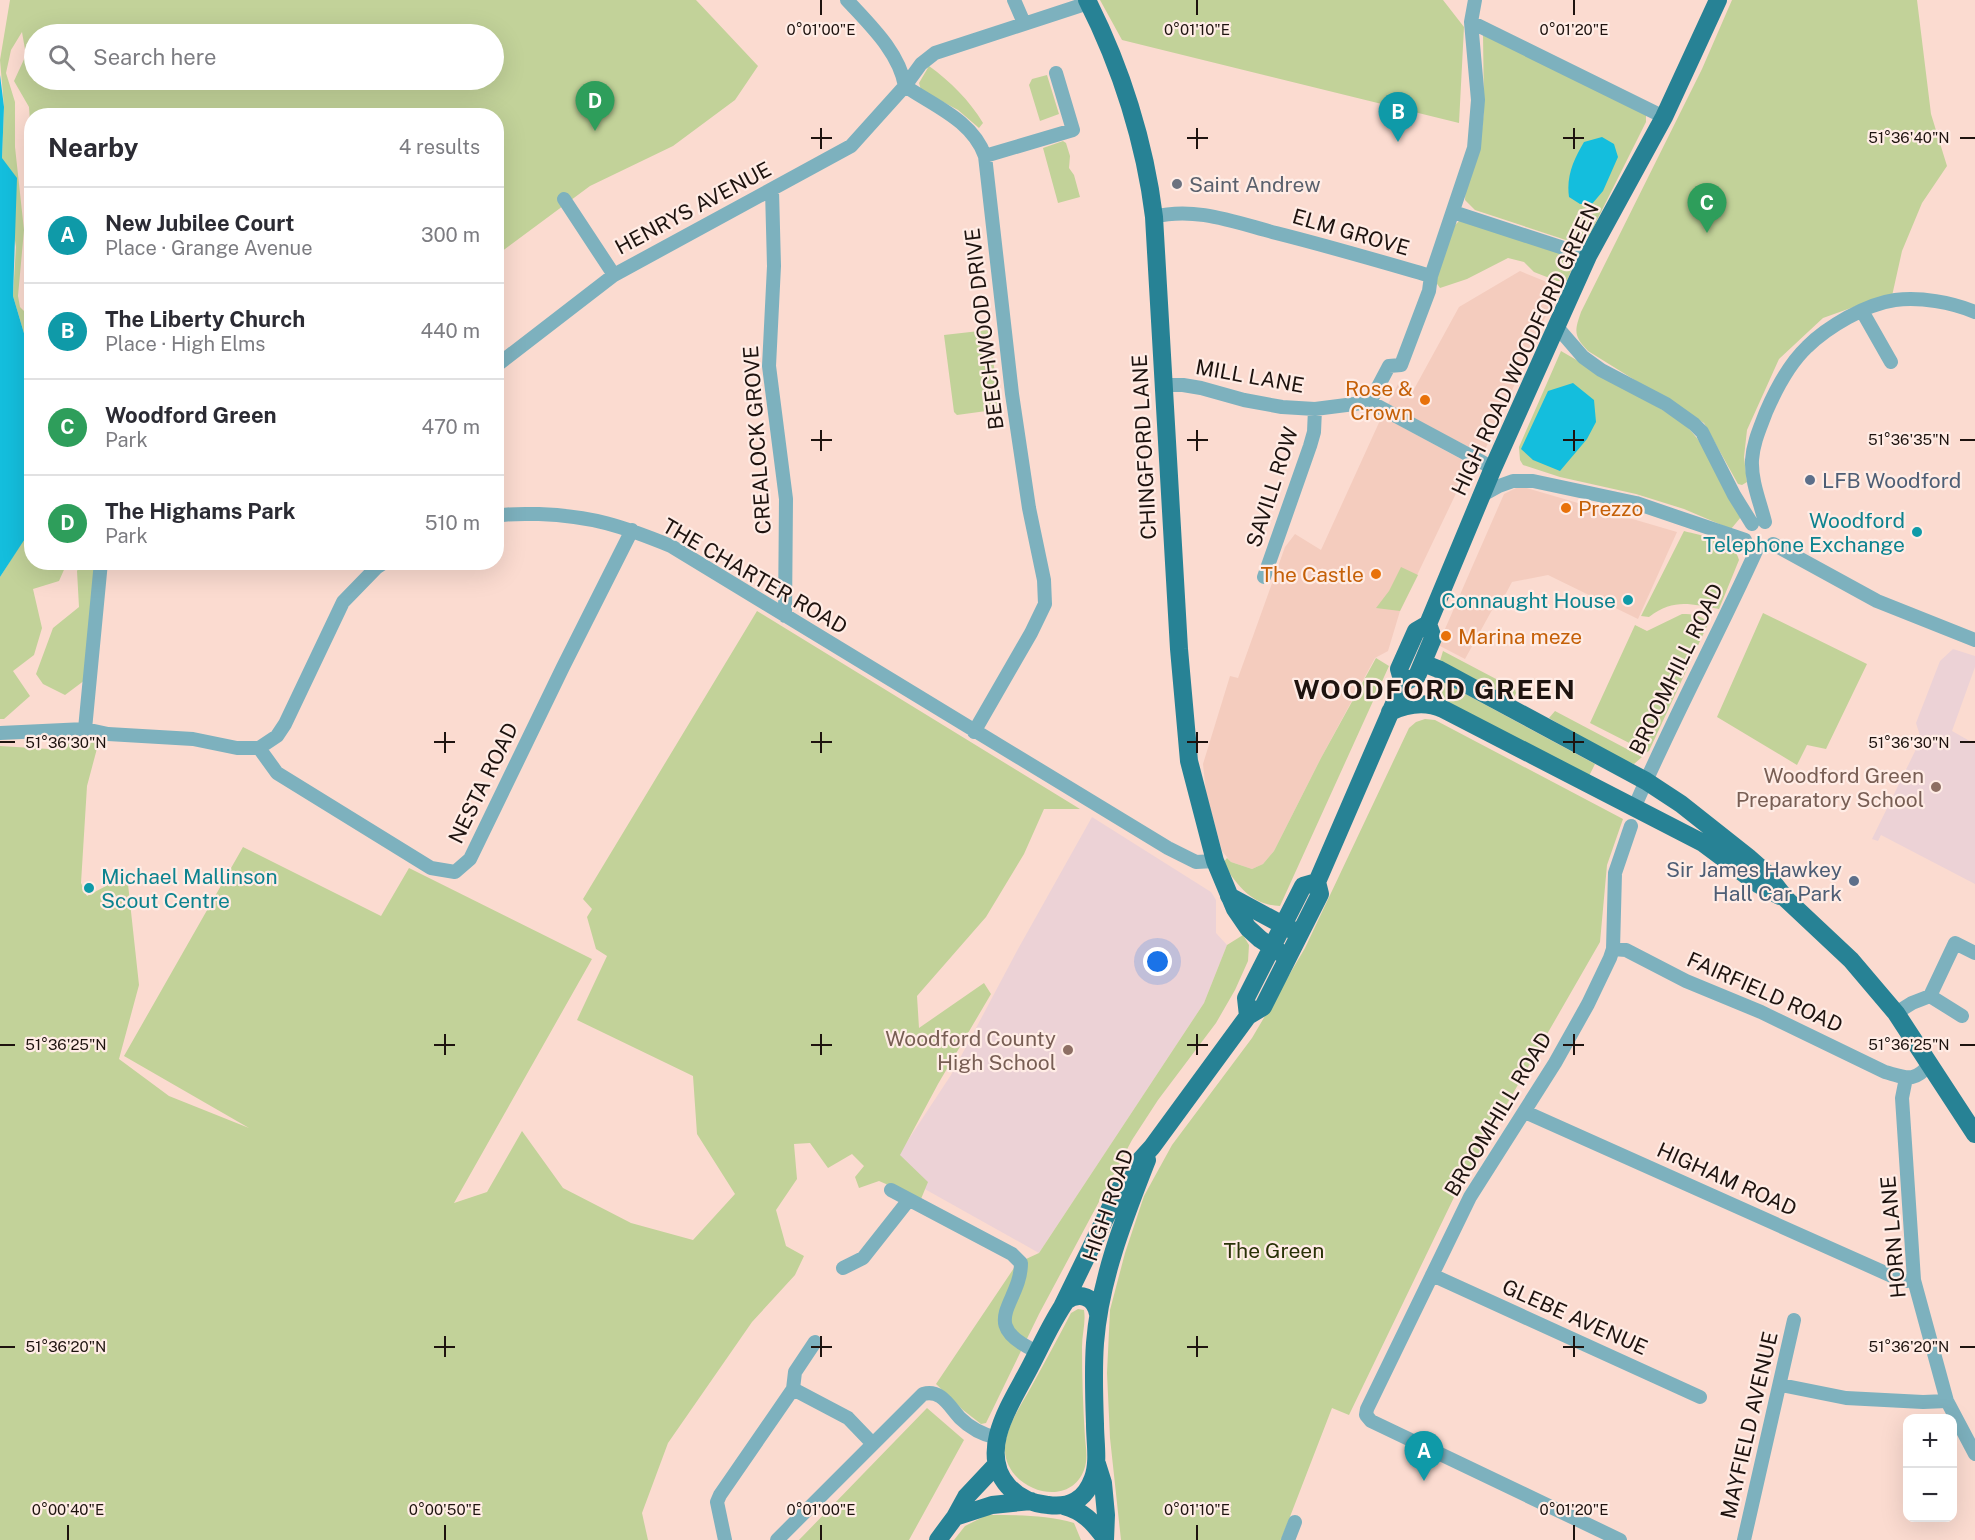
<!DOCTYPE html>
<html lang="en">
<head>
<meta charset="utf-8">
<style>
  :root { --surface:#fff; --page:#f7f7f7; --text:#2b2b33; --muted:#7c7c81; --line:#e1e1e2; --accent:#0f766e }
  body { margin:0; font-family:"Public Sans",sans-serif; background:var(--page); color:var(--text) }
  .controls { position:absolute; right:18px; bottom:18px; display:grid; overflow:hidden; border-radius:12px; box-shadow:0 6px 24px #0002 }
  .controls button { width:54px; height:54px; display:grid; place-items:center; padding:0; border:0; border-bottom:2px solid var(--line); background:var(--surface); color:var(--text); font:30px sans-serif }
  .you { position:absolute; left:1158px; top:962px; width:21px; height:21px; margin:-15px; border:4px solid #fff; border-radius:50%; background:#1a73e8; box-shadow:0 0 0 9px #1a73e833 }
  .badge { display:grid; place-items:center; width:39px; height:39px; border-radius:50%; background:var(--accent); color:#fff; font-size:20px; font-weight:700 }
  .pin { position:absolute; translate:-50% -50px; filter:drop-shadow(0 2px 3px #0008) }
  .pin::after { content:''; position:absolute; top:32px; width:21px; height:18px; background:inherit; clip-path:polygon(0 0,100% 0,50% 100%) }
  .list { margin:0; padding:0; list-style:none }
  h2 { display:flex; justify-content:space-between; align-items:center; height:78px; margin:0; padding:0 24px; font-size:26px }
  h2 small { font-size:20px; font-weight:400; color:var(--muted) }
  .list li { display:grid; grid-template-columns:39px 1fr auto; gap:18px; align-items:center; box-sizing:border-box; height:96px; padding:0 24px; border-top:2px solid var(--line) }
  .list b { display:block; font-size:22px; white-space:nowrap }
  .list p { margin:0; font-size:20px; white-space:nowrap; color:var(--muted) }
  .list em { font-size:20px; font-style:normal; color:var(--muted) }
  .icon { flex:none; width:33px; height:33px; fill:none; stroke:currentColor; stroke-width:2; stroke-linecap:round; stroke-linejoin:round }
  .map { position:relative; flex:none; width:1975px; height:1540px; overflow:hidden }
  .search { position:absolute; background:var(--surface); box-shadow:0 6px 24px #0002; left:24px; top:24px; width:480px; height:66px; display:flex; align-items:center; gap:15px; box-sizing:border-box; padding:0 21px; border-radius:33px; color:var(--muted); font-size:22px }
  .panel { position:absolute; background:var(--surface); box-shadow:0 6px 24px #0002; left:24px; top:108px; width:480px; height:462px; border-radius:24px }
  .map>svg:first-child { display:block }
  .built { fill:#f4ccbe }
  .education { fill:#ecd2d6 }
  .green { fill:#c2d299; fill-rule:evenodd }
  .water { fill:#14bedd }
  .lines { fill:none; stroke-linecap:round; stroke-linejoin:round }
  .minor { stroke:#7db1be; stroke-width:14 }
  .major { stroke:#278295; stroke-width:18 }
  .ticks { fill:none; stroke:#1e130f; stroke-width:2 }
  .worship-dot { fill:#6b7280; stroke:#ffece5; stroke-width:2 }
  .food-dot { fill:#e8710a; stroke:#ffece5; stroke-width:2 }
  .service-dot { fill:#5c6f8a; stroke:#ffece5; stroke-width:2 }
  .culture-dot { fill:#0f9aa8; stroke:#ffece5; stroke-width:2 }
  .education-dot { fill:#8d6e63; stroke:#ffece5; stroke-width:2 }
  .labels { text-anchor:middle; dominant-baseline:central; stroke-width:4.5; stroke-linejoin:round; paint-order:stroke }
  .worship-label { font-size:21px; fill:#5b616d; stroke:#ffece5; text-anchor:start }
  .street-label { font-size:21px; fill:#1e130f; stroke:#ffece5 }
  .food-label { font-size:21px; fill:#c56008; stroke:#ffece5; text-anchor:end }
  .service-label { font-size:21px; fill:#4e5e75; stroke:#ffece5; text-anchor:start }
  .culture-label { font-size:21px; fill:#0d838f; stroke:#ffece5; text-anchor:end }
  .education-label { font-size:21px; fill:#785e54; stroke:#ffece5; text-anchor:end }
  .park-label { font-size:21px; fill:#293207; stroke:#ffece5 }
  .district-label { font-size:27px; font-weight:bold; letter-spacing:1.5px; fill:#1e130f; stroke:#ffece5 }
  .ticks-label { font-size:15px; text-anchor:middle; fill:#1e130f; stroke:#ffece5; stroke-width:4.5; stroke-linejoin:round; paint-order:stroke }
</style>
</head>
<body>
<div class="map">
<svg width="1975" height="1540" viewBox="0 0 1975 1540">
  <rect width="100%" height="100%" fill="#fbdbd0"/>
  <path class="built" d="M1520 271 1559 287 1483 454 1387 406 1398 384 1413 391 1459 307Z
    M1382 416 1470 464 1400 611 1388 651 1375 658 1321 758 1274 851 1263 864 1252 869 1231 862 1222 851 1206 793 1203 764 1230 676 1238 678 1285 547 1295 534 1321 550Z
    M1520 486 1677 532 1638 619 1548 575 1512 582 1497 610H1492L1465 659 1438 645 1504 494Z"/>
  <path class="education" d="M1953 649 1975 656V667L1952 731 1975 744V884L1881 835 1878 841 1872 839 1921 739 1916 723 1940 661Z
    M1092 817 1211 892 1216 900V933L1227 945 1204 1003 1039 1253 889 1169 951 1075 1018 949Z"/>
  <path class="green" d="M10 0H696L758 66 735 100 673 146 590 186 497 255 496 116H32L31 136 29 107 14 81 26 55 22 32 11 50 6 73 15 102V147L24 230 18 296 20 307 31 318V391V357L13 296 16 247 2 158 4 107 0 60ZM34 34H494V80H34Z
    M1100 0H1443L1464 27 1459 123 1122 40Z
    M1732 0H1917L1931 114 1947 166 1922 203 1902 251 1892 296 1862 304 1823 318 1779 359 1747 430 1744 457 1747 482 1742 485 1738 484 1704 423 1588 351C1574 336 1574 332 1581 312L1702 69Z
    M1483 34 1646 115V122L1584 246 1475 210 1465 200 1466 181 1481 138 1484 110Z
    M929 66C951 82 969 100 983 123L979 128 958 110 921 90 919 83Z
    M1047 75 1059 114 1040 121 1029 85 1032 79Z
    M1063 141 1066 143 1070 156 1069 168 1074 175 1080 197 1058 203 1043 148Z
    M1460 220 1576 258 1567 281H1557L1534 272 1524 262 1508 258 1467 279 1440 288 1435 281 1453 227Z
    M988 330 1001 409 957 415 954 412 944 335Z
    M1561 351 1680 420C1708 444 1723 484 1741 517L1731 529 1684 509 1636 494 1560 477 1523 465 1520 460 1519 447Z
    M31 528 32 562 67 563 59 581 33 589 42 628 34 655 13 671 30 696 4 719H0V577Z
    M1684 531C1701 536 1735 540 1739 560L1719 609C1690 604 1674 598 1649 617L1641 616Z
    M81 563 95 564 85 680 65 695 43 684 36 674 53 628 79 607 77 571Z
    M1401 567 1418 575 1400 611 1376 608 1389 591Z
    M757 611 1080 809H1044L1024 854 986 917 917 996 919 1028 984 983 991 994 938 1084 900 1155 928 1182 921 1199 879 1181 859 1188 855 1177 864 1166 852 1154 828 1168 810 1143 794 1144 797 1179 776 1210 786 1246 804 1256 795 1275 752 1322 668 1443 642 1513 648 1540H0V746L49 749 64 744 99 741 87 786 81 883 87 896 127 875 139 985 119 1059 169 1096 249 1128 124 1056 243 847 381 916 409 868 592 959 454 1203 487 1192 522 1131 563 1188 631 1223 693 1240 735 1194 697 1134 693 1076 577 1020 607 956 596 949 587 917 592 909 583 899Z
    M1763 613 1867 664 1826 749 1807 745 1797 765 1717 717Z
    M1682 614C1693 614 1700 615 1708 622L1707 626 1649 751 1647 752 1590 723 1635 625 1647 631Z
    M1443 651 1515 689 1516 693 1514 698 1510 699 1439 664Z
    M1376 658 1389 666 1280 906C1251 905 1237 885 1223 863L1227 858 1231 862 1252 869 1263 864 1274 851 1321 758Z
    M1443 682 1595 764 1589 776 1435 700Z
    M1555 711 1642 757 1634 764 1617 758 1549 718Z
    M1425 719 1435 720 1623 819 1607 865 1600 942 1458 1189 1349 1415 1332 1408 1281 1540H1121L1110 1438 1107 1373 1110 1310 1125 1253 1144 1196 1172 1145 1252 1038 1305 948 1409 728 1416 722Z
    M1243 935 1249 945 1248 961 1235 990 1216 1023 1158 1100 1132 1140 1039 1314 986 1423 981 1424 963 1410 936 1384 1014 1268 1026 1259 1039 1253 1204 1003 1227 945Z
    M1078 1309 1084 1310C1086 1323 1082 1334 1082 1347 1082 1377 1083 1407 1085 1438 1086 1448 1088 1460 1084 1470 1068 1512 1003 1488 1005 1448 1006 1427 1020 1407 1030 1389 1044 1364 1058 1338 1071 1313Z
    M927 1408 964 1440 909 1540H799Z
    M987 1515C1016 1515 1046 1515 1074 1523L1081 1540H954L965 1526Z"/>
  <path class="water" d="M0 75 4 107 2 158 17 178 13 296 31 357 32 528 0 577Z
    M1602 137 1614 144 1618 157 1603 191 1592 204H1580L1569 197C1566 176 1574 159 1584 142Z
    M1573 383 1594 400 1596 422 1587 439 1560 471 1533 460 1521 449 1548 391Z"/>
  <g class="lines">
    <path class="minor" d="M847 0C870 25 899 52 905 86
      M1014 0 1024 23
      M1471 22 1664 117
      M905 86C934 106 972 120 985 156L1012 394 1029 508 1044 580 1045 604 1031 633 974 732
      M985 156 1073 130 1056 73
      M772 190 774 266 769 366 786 499 785 616
      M564 199 614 275
      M1453 212 1588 256
      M1154 217C1195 206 1237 223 1276 233 1328 246 1379 261 1431 276
      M1862 311 1891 362
      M1557 327 1583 357 1601 370 1666 404 1694 424 1702 432 1734 495 1752 524
      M496 366 614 275 851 146 905 86 921 64 935 53 1088 3
      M1163 385H1183L1201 388 1244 400 1282 407 1315 409 1370 402 1493 468
      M1370 402 1389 366 1401 365 1429 291 1431 276 1474 148 1478 100 1471 22 1475 0
      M1481 496 1499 486 1513 481H1533L1636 503 1745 540
      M496 516C511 513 524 514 539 514 592 516 622 526 671 546L1168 848 1196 862 1215 861
      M1765 522C1760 502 1751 481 1752 460 1753 443 1760 428 1766 412 1776 389 1789 364 1807 347 1827 327 1866 304 1895 300 1921 297 1951 302 1975 312
      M1773 544 1877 601 1975 640
      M1264 577 1310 446 1314 432 1315 409
      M85 729 101 562
      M0 733 85 729 108 734 193 739 237 748H259L277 736 285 724 343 602 376 568 385 562
      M259 748 277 773 431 868 455 872 470 859 563 667 632 530
      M1635 806C1672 720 1717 637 1756 551
      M1613 949 1626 950 1686 981 1761 1012 1885 1072C1907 1078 1914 1083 1930 1064
      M1896 1013 1912 1003 1930 996
      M1962 1016 1930 996 1955 943 1975 953
      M1906 1078 1902 1098 1914 1280 1947 1401 1975 1454
      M1525 1112 1892 1276 1906 1281 1914 1280
      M891 1190 1012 1254 1021 1263C1021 1304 975 1324 1038 1352
      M843 1268 863 1258 908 1201
      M1432 1275 1700 1397
      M1781 1385 1846 1398 1923 1402 1947 1401
      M793 1389 848 1418 872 1443
      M725 1540 717 1502 720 1495 793 1389 795 1372 815 1342
      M777 1540 923 1394C941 1389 949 1406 960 1418 970 1428 984 1435 997 1438
      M1288 1540 1295 1522
      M1620 1540 1371 1421 1366 1415 1367 1409 1470 1197 1555 1063 1588 1004 1610 958 1613 949 1615 873 1631 826
      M1744 1540 1794 1320"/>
    <path class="major" d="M1087 0C1121 67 1145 143 1154 217L1179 649 1189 761 1215 861 1235 909 1248 928 1260 939 1287 957
      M1423 663 1438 669 1646 781 1681 804 1748 857 1765 872 1786 899 1851 960 1896 1013 1975 1134
      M1403 683 1417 676 1433 638 1428 624
      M1390 712C1407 704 1425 701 1443 709L1703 843 1758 884 1780 896
      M1229 896 1294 931
      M1248 1016 1246 998 1303 886 1317 882
      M1062 1307 1118 1192 1133 1168 1152 1147 1248 1016 1263 1007 1320 894 1317 882 1403 683 1399 669 1416 631 1428 624 1493 468 1588 256 1664 117 1718 0
      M1098 1314C1095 1297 1080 1291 1066 1301 1052 1321 1042 1344 1031 1365 1014 1399 976 1450 1008 1486 1018 1497 1033 1504 1048 1505 1070 1508 1085 1500 1093 1478 1099 1462 1095 1442 1095 1424 1094 1397 1093 1370 1095 1343 1100 1279 1124 1219 1147 1160
      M1097 1464 1103 1483 1106 1515 1105 1540
      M1064 1506C1083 1511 1093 1522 1104 1537
      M955 1517 992 1505 1031 1501
      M938 1540 955 1517 966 1497 997 1464"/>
  </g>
  <path class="ticks" d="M821 0V15M1197 0V15M1574 0V15M821 128V149M1197 128V149M1574 128V149M811 138H832M1187 138H1208M1563 138H1584M1960 138H1975M821 430V451M1197 430V451M1574 430V451M811 440H832M1187 440H1208M1563 440H1584M1960 440H1975M445 732V753M821 732V753M1197 732V753M1574 732V753M0 742H15M434 742H455M811 742H832M1187 742H1208M1563 742H1584M1960 742H1975M445 1034V1055M821 1034V1055M1197 1034V1055M1574 1034V1055M0 1045H15M434 1045H455M811 1045H832M1187 1045H1208M1563 1045H1584M1960 1045H1975M445 1336V1357M821 1336V1357M1197 1336V1357M1574 1336V1357M0 1347H15M434 1347H455M811 1347H832M1187 1347H1208M1563 1347H1584M1960 1347H1975M68 1525V1540M445 1525V1540M821 1525V1540M1197 1525V1540M1574 1525V1540"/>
  <circle class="worship-dot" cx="1177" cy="184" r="6"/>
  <g class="food-dot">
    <circle cx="1425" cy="400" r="6"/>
    <circle cx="1566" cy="508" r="6"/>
    <circle cx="1376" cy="574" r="6"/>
    <circle cx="1446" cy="636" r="6"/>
  </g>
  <g class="service-dot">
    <circle cx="1810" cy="480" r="6"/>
    <circle cx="1854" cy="881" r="6"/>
  </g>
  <g class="culture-dot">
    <circle cx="1917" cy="532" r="6"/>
    <circle cx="1628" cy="600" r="6"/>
    <circle cx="89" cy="888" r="6"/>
  </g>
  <g class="education-dot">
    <circle cx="1936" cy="787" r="6"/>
    <circle cx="1068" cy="1050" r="6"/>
  </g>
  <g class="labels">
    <g class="worship-label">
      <text x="1189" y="184">Saint Andrew</text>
    </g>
    <g class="street-label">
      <text transform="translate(693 208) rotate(-28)">HENRYS AVENUE</text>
      <text transform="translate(1351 232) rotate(16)">ELM GROVE</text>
      <text transform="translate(984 329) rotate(-97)">BEECHWOOD DRIVE</text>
      <text transform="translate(1525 349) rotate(-65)">HIGH ROAD WOODFORD GREEN</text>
      <text transform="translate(1250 376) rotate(10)">MILL LANE</text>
      <text transform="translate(757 440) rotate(-94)">CREALOCK GROVE</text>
      <text transform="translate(1144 447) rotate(-93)">CHINGFORD LANE</text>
      <text transform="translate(1272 487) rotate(-72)">SAVILL ROW</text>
      <text transform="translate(755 576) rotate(30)">THE CHARTER ROAD</text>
      <text transform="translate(1676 669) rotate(-64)">BROOMHILL ROAD</text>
      <text transform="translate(483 783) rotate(-64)">NESTA ROAD</text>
      <text transform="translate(1765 992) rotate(24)">FAIRFIELD ROAD</text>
      <text transform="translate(1498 1114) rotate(-59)">BROOMHILL ROAD</text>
      <text transform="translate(1727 1179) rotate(24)">HIGHAM ROAD</text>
      <text transform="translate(1108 1205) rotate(-71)">HIGH ROAD</text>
      <text transform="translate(1893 1237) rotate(-95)">HORN LANE</text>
      <text transform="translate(1575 1317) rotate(24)">GLEBE AVENUE</text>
      <text transform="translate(1749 1425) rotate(-77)">MAYFIELD AVENUE</text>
    </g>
    <g class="food-label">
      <text x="1413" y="388">Rose &amp;<tspan x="1413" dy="24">Crown</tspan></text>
      <text x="1578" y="508" text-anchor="start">Prezzo</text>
      <text x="1364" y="574">The Castle</text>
      <text x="1458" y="636" text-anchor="start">Marina meze</text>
    </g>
    <g class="service-label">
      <text x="1822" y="480">LFB Woodford</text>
      <text x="1842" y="869" text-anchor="end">Sir James Hawkey<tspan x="1842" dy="24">Hall Car Park</tspan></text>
    </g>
    <g class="culture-label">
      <text x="1905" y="520">Woodford<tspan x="1905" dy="24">Telephone Exchange</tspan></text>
      <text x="1616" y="600">Connaught House</text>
      <text x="101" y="876" text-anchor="start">Michael Mallinson<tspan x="101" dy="24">Scout Centre</tspan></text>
    </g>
    <g class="education-label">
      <text x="1924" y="775">Woodford Green<tspan x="1924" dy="24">Preparatory School</tspan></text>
      <text x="1056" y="1038">Woodford County<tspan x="1056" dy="24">High School</tspan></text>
    </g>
    <g class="park-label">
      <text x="1274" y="1250">The Green</text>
    </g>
    <g class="district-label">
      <text x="1435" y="689">WOODFORD GREEN</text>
    </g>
  </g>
  <g class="ticks-label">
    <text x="821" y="35">0°01'00"E</text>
    <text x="1197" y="35">0°01'10"E</text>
    <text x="1574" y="35">0°01'20"E</text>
    <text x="1909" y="143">51°36'40"N</text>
    <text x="1909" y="445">51°36'35"N</text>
    <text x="66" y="748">51°36'30"N</text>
    <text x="1909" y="748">51°36'30"N</text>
    <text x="66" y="1050">51°36'25"N</text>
    <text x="1909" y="1050">51°36'25"N</text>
    <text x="66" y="1352">51°36'20"N</text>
    <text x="1909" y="1352">51°36'20"N</text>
    <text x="68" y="1515">0°00'40"E</text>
    <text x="445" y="1515">0°00'50"E</text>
    <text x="821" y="1515">0°01'00"E</text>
    <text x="1197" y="1515">0°01'10"E</text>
    <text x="1574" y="1515">0°01'20"E</text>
  </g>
</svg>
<div class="controls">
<button>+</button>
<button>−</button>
</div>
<div class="you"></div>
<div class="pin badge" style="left:1424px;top:1481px;background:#0f9aa8">A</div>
<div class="pin badge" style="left:1398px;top:142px;background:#0f9aa8">B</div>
<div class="pin badge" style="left:1707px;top:233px;background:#2e9e5b">C</div>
<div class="pin badge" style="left:595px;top:131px;background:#2e9e5b">D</div>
<div class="search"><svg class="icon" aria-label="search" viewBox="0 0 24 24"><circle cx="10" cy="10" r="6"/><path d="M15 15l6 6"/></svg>Search here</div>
<section class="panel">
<h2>Nearby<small>4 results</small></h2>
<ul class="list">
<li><span class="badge" style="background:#0f9aa8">A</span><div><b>New Jubilee Court</b><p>Place · Grange Avenue</p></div><em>300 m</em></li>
<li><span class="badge" style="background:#0f9aa8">B</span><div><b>The Liberty Church</b><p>Place · High Elms</p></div><em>440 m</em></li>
<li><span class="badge" style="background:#2e9e5b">C</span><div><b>Woodford Green</b><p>Park</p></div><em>470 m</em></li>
<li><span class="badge" style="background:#2e9e5b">D</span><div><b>The Highams Park</b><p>Park</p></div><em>510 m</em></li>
</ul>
</section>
</div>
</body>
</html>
